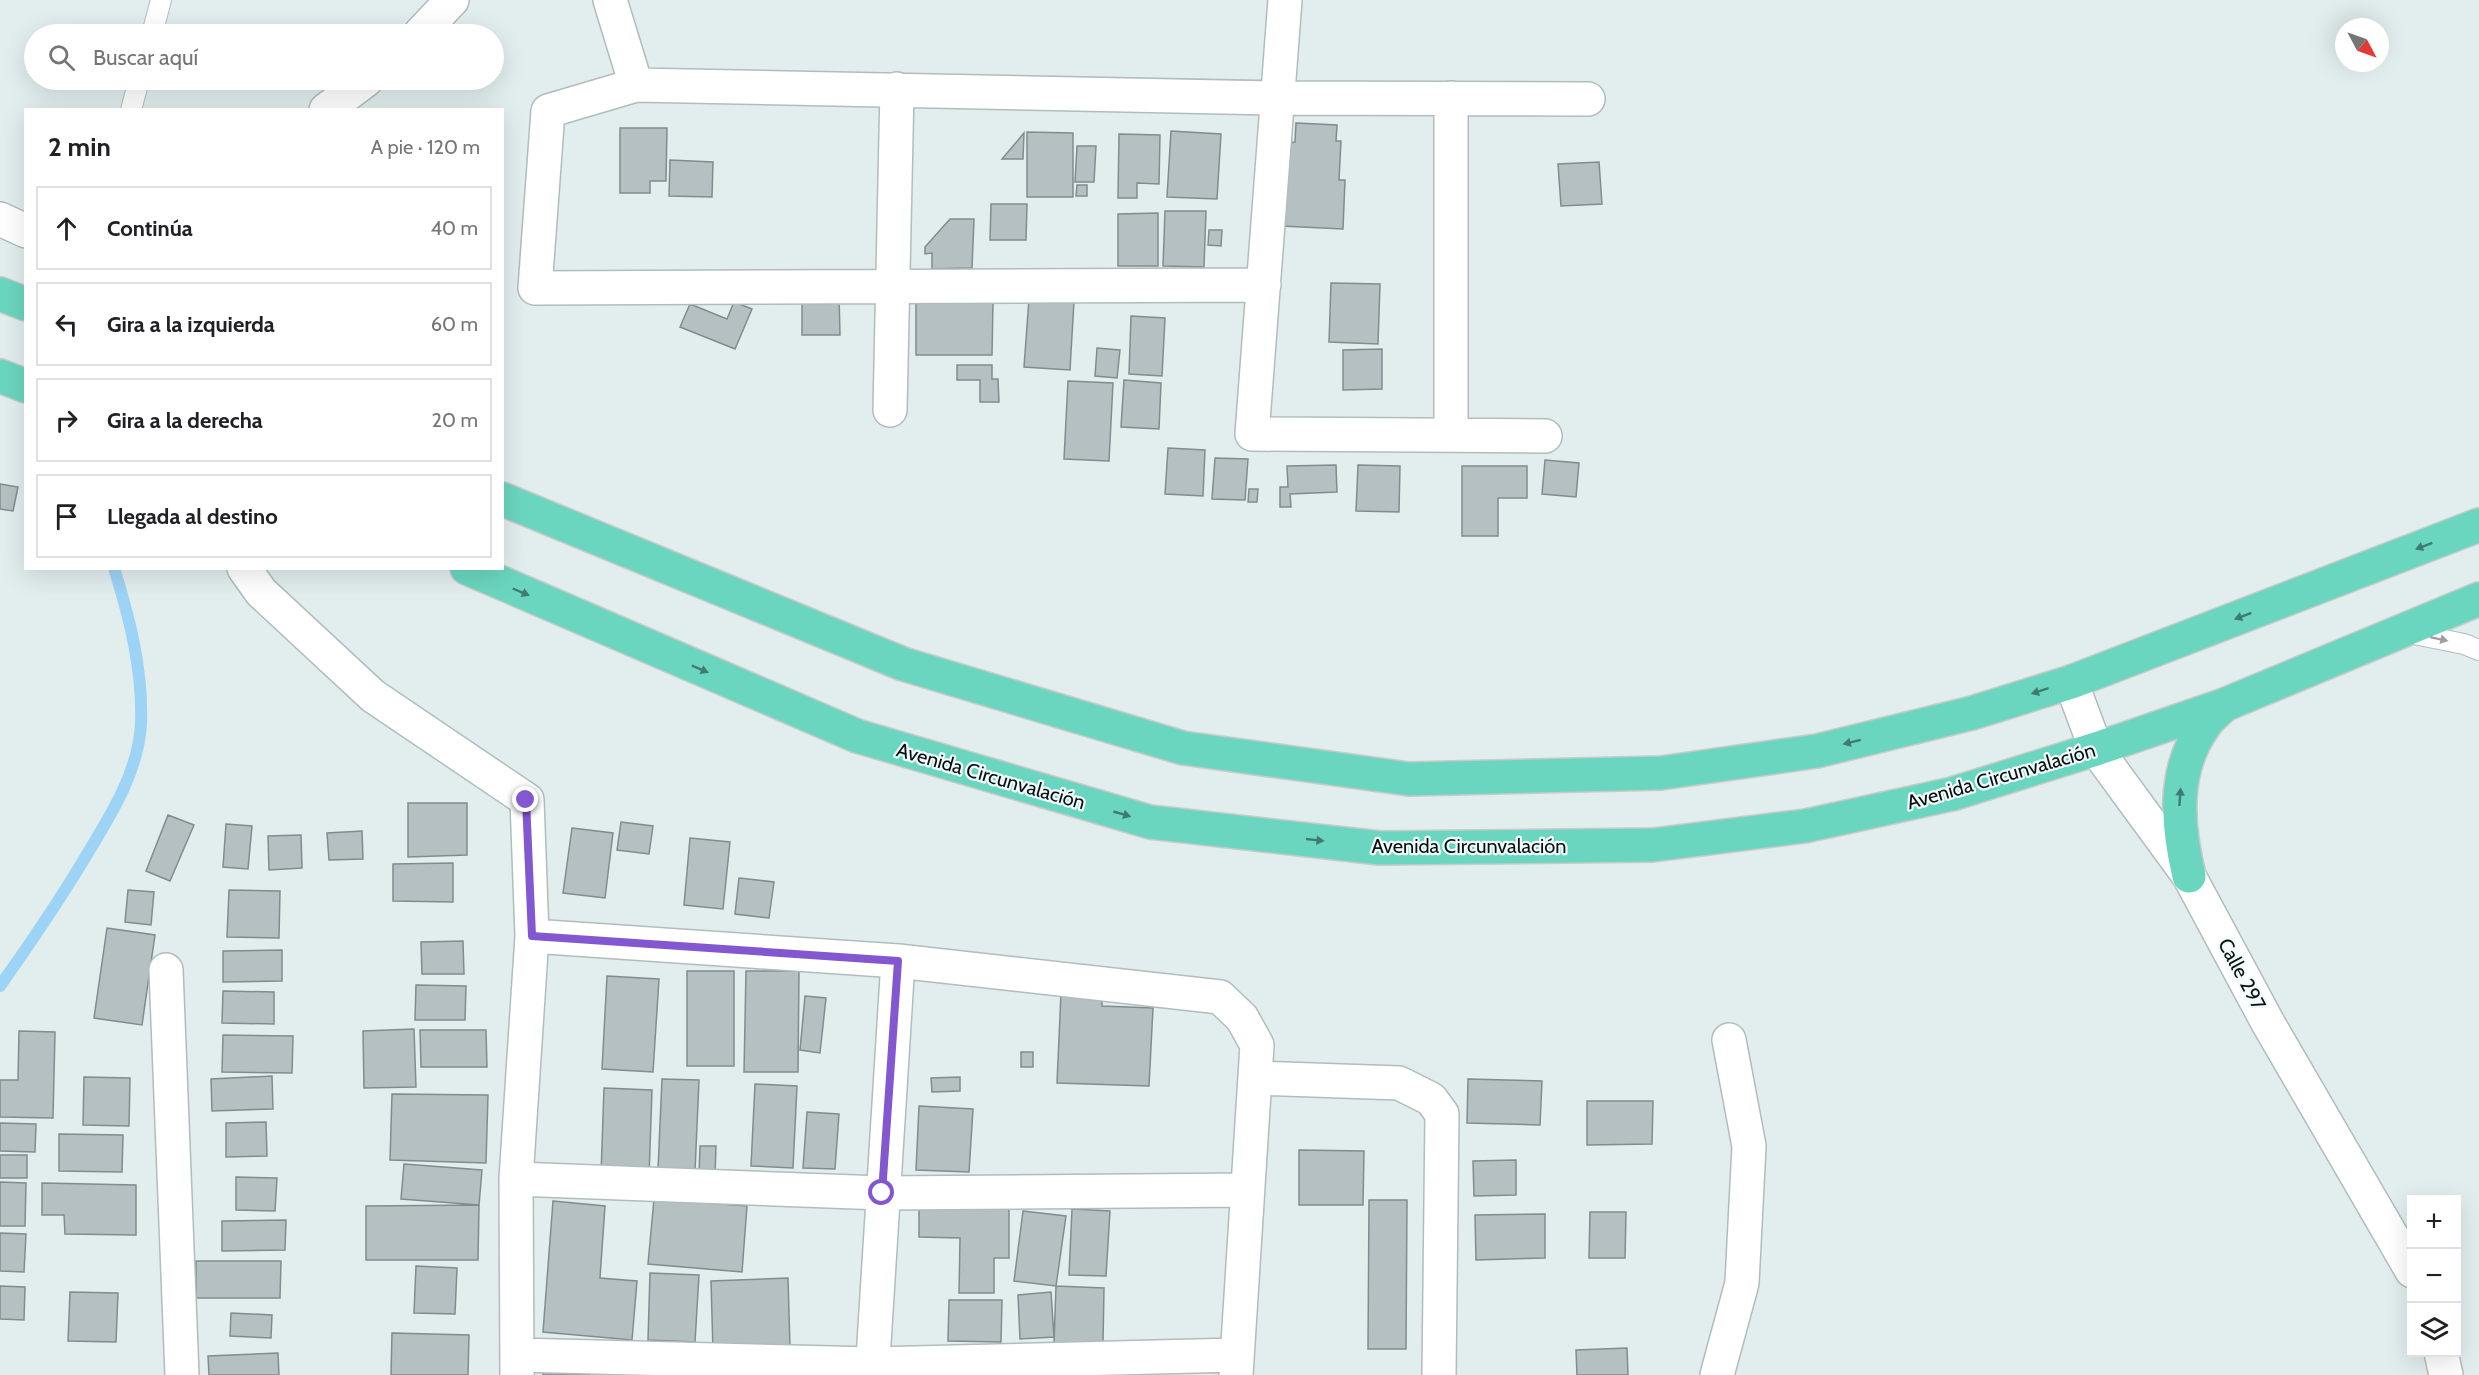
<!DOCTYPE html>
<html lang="es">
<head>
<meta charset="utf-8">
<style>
  :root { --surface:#fff; --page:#f2f2f2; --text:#202124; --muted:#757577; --line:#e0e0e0 }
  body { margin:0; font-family:Cabin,sans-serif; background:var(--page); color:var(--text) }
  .controls { position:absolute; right:18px; bottom:18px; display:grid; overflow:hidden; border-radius:0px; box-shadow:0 6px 24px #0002 }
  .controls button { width:54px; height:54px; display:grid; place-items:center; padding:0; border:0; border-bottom:2px solid var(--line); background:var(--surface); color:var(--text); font:30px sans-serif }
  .compass { position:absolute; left:2335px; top:18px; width:54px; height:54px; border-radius:50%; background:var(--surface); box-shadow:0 6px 24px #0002; rotate:131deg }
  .stop { position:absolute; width:18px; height:18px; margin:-14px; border:4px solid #8357d0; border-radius:50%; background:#fff }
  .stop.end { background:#8357d0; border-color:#fff; box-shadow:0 2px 6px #0008 }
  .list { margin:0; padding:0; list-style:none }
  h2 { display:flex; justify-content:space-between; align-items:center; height:78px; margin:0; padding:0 24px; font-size:26px }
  h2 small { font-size:20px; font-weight:400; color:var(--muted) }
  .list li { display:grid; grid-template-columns:39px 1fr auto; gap:18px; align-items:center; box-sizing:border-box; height:84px; margin:0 12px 12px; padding:0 12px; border:2px solid var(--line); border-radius:0px }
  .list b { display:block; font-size:22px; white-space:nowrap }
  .list em { font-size:20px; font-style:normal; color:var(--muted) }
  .icon { flex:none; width:33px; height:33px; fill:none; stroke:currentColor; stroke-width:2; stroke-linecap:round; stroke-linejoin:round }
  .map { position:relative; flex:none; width:2479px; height:1375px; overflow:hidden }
  .search { position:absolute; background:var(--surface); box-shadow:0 6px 24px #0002; left:24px; top:24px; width:480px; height:66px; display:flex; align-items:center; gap:15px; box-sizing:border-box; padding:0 21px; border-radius:33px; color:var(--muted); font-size:22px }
  .panel { position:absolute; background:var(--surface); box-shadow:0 6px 24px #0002; left:24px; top:108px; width:480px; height:462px; border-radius:0px }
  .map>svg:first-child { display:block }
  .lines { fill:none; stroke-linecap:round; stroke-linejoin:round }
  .stream { stroke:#9dd3f5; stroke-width:12 }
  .building { fill:#b5c0c3; stroke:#818c8f; stroke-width:1.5 }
  .service-casing { stroke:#b1bdbd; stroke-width:22 }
  .minor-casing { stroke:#b1bdbd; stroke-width:36 }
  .tertiary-casing { stroke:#b1bdbd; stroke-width:36 }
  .trunk-casing { stroke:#c9caca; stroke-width:36 }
  .service { stroke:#fff; stroke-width:20 }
  .minor { stroke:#fff; stroke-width:33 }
  .tertiary { stroke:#fff; stroke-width:33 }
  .trunk { stroke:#6bd6bf; stroke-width:33 }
  .oneway { fill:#3f7c6f }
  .oneway2 { fill:#9d9f9f }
  .route { stroke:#8357d0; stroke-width:8 }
  .labels { text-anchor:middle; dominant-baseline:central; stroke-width:4.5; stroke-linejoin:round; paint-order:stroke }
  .street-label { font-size:20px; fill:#0a0e0e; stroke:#effbfb }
</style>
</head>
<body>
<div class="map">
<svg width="2479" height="1375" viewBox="0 0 2479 1375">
  <rect width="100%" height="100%" fill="#e1eeed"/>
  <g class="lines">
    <path class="stream" d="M0 986C29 945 57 904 83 861 108 819 138 775 141 724 143 671 130 619 114 568"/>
  </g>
  <path class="building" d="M1296 123 1337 125 1336 141H1341L1339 180H1345L1343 229 1281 226 1289 143 1295 142Z
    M620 128H667L666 181H650V193H620Z
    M1171 131 1221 134 1217 199 1167 197Z
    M1027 132 1073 133V197H1027Z
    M1024 133 1023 159H1002Z
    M1119 134 1160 135 1159 184 1137 183V198H1118Z
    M1077 146H1096L1094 182H1075Z
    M670 160 713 162 712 197 669 196Z
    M1599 162 1602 204 1561 206 1558 164Z
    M1077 185H1087V196H1076Z
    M991 204H1027L1026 240H990Z
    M1165 211H1206L1204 267 1163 266Z
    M1158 213V266H1118V214Z
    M950 219H974L972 268 932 269V253L925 254V247Z
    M1209 230H1222L1221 246 1208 245Z
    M1331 283 1380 284 1378 344 1329 342Z
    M802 294H839L840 335H802Z
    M1029 299 1074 301 1070 370 1024 367Z
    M734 302 752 309 735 349 680 327 690 304 727 319Z
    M916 302H993L992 355H916Z
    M1131 316 1165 318 1162 376 1129 374Z
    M1097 348 1120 350 1117 378 1095 376Z
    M1382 349V389L1343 390V350Z
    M957 365H992V379H998L999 402H980V380H957Z
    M1124 380 1161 383 1159 429 1121 427Z
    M1068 381 1113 383 1109 461 1064 459Z
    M1168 448 1205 450 1203 496 1165 494Z
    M1215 458 1248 459 1245 500 1212 499Z
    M1545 460 1579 463 1576 497 1542 494Z
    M1336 465 1337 492 1290 494 1291 507H1280V487H1288L1287 466Z
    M1358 465 1400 466 1399 512 1356 511Z
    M1462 466H1527V498H1498V536H1462Z
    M0 484 18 487 13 511 0 509Z
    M1249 489H1258L1257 502H1248Z
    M408 803H467V855L408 857Z
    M168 815 194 825 170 881 146 871Z
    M621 822 653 826 649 854 617 850Z
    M226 824 252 826 248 869 223 867Z
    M572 828 613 833 605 898 563 893Z
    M362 831 363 859 329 860 327 833Z
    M301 835 302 868 269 870 268 836Z
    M690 838 730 842 723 909 684 905Z
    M453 863V902L393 901V864Z
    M739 878 774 882 769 918 735 914Z
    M128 890 154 892 151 925 125 922Z
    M229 890 280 891 279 938 227 937Z
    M107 928 155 935 142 1025 94 1018Z
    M463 941 464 974H422L421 942Z
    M282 950V981L223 982V951Z
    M687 971H734V1066H687Z
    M746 971H799L798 1072H744Z
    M607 976 659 979 653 1072 602 1069Z
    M416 985 466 986 465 1020H415Z
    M223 991 274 992V1024L222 1023Z
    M1061 993 1102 996V1006L1153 1008 1149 1086 1057 1083Z
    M805 996 826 998 820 1053 800 1050Z
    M414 1029 416 1087 364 1088 363 1031Z
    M420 1030H486L487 1067H421Z
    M19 1031 55 1032 53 1118 0 1117V1080H18Z
    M223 1035 293 1036 292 1073 222 1072Z
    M1021 1052H1033V1067H1021Z
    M272 1076 273 1109 212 1111 211 1079Z
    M84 1077 130 1078 129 1126 83 1125Z
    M960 1077V1091L932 1092 931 1078Z
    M662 1079 699 1080 695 1172 658 1170Z
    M1468 1079 1542 1081 1540 1125 1467 1123Z
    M755 1084 797 1086 793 1168 751 1166Z
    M604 1088 652 1090 649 1177 601 1175Z
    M392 1094 488 1095 486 1163 390 1160Z
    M1587 1101H1653L1652 1144 1587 1145Z
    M919 1106 973 1109 969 1172 916 1170Z
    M807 1112 839 1114 835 1169 803 1168Z
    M266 1122 267 1156 226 1157V1123Z
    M0 1123 36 1124 35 1152 0 1151Z
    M59 1134 123 1135 122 1172 59 1171Z
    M700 1146H716L715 1176 699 1175Z
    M1299 1150 1364 1151 1363 1205H1299Z
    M0 1155H27V1178H0Z
    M1516 1160V1195L1474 1196 1473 1161Z
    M404 1164 482 1170 479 1205 401 1199Z
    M236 1177 277 1178 275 1211 236 1210Z
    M0 1182 26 1183 25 1226H0Z
    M42 1183 136 1185V1235L65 1234 64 1215H42Z
    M654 1199 747 1206 742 1272 648 1264Z
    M1369 1200H1407L1406 1349H1368Z
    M553 1201 605 1206 600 1278 637 1281 632 1340 543 1332Z
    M479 1205 478 1260H366V1206Z
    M919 1207H1009V1258H994V1293H959L960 1238 919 1237Z
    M1072 1209 1110 1211 1106 1276 1069 1275Z
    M1023 1211 1066 1216 1056 1286 1014 1281Z
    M1590 1212H1626L1625 1258H1589Z
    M1545 1214V1258L1476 1260 1475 1215Z
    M286 1220 285 1250 222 1251V1221Z
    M0 1233 26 1234 24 1272 0 1271Z
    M196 1261H281L280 1298H196Z
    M416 1266 457 1268 455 1314 414 1313Z
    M650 1273 699 1275 695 1342 648 1340Z
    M788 1278 790 1347 713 1351 711 1281Z
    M0 1286 25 1287 24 1320 0 1319Z
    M1056 1286 1104 1288 1103 1344 1054 1343Z
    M70 1292 118 1293 116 1342 68 1341Z
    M1051 1292 1054 1337 1020 1339 1018 1295Z
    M949 1300H1002L1001 1342 948 1341Z
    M231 1313 272 1315 271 1338 230 1336Z
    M392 1333 469 1335 468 1375H391Z
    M1627 1348 1628 1375H1577L1576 1350Z
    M278 1353 279 1375H209L208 1356Z
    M544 1367 590 1370V1375H543Z"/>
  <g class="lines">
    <defs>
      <path id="service" d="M152 34 161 0
        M131 110 139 80
        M2404 632 2464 644 2479 650"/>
      <path id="minor" d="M610 0 636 85 1278 98 1588 99
        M1285 0 1252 434 1545 436
        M420 34 452 0
        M636 85 548 111 535 288 1264 285
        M326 110 366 80
        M0 219 26 231
        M890 410 897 89
        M1451 435V98
        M244 568 261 592 373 696 527 800 532 936 516 1179 517 1375
        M532 936 898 961 1220 997 1242 1018 1257 1045 1236 1375
        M166 970 182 1375
        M1256 1078 1399 1083 1431 1099 1442 1114 1439 1375
        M516 1179 882 1193 1247 1190
        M518 1355 872 1364 1236 1355
        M872 1375 898 961
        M1717 1375 1742 1283 1749 1146 1729 1040"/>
      <path id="tertiary" d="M2071 682 2096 749 2189 876 2268 1023 2412 1271
        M2441 1352 2446 1375"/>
      <path id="trunk" d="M0 294 26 304
        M0 376 26 386
        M502 499 903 664 1183 748 1409 779 1661 773 1817 751 1972 713 2071 682 2479 525
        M467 568 857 736 1150 822 1380 848 1653 845 1805 826 1952 794 2096 749 2224 705 2479 599
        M2189 876C2177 825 2172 771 2204 726 2209 718 2217 712 2223 706"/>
    </defs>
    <use href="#service" class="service-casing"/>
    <use href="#minor" class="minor-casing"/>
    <use href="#tertiary" class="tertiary-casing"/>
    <use href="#trunk" class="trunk-casing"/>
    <use href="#service" class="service"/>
    <use href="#minor" class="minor"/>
    <use href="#tertiary" class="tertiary"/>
    <use href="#trunk" class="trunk"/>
  </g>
  <defs><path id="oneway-solid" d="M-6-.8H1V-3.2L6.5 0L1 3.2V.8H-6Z" transform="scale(1.5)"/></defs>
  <g class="oneway">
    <use href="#oneway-solid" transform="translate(2424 546) rotate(159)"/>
    <use href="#oneway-solid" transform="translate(521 592) rotate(23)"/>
    <use href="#oneway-solid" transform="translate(2243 616) rotate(159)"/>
    <use href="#oneway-solid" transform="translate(700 669) rotate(23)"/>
    <use href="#oneway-solid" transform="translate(2040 691) rotate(162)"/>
    <use href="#oneway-solid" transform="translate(1852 742) rotate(166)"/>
    <use href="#oneway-solid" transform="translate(2180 797) rotate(-86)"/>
    <use href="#oneway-solid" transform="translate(1122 814) rotate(16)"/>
    <use href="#oneway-solid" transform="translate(1315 840) rotate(6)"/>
  </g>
  <use class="oneway2" href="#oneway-solid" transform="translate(2439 639) rotate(12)"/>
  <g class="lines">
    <path class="route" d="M526 800 532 936 898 961 882 1193"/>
  </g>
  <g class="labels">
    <g class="street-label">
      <text transform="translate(991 776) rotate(16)">Avenida Circunvalación</text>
      <text transform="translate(2001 776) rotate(-16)">Avenida Circunvalación</text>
      <text x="1469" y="846">Avenida Circunvalación</text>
      <text transform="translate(2242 974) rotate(62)">Calle 297</text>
    </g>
  </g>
</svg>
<div class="controls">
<button>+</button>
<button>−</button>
<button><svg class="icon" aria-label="layers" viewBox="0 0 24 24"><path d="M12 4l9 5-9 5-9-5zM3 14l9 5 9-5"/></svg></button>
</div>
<svg class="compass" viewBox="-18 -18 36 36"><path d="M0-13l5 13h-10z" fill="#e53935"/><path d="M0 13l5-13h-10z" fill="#757577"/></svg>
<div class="stop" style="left:882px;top:1193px"></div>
<div class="stop end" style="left:526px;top:800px"></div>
<div class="search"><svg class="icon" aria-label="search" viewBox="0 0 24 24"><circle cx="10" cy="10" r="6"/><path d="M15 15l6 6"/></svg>Buscar aquí</div>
<section class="panel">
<h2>2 min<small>A pie · 120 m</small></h2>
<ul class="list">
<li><svg class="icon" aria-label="ahead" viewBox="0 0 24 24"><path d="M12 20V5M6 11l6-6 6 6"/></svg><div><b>Continúa</b></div><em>40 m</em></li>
<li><svg class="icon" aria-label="left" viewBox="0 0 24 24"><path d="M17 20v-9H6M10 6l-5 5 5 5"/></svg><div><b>Gira a la izquierda</b></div><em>60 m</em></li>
<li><svg class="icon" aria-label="right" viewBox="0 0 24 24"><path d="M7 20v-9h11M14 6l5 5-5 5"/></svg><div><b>Gira a la derecha</b></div><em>20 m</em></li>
<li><svg class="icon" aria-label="arrive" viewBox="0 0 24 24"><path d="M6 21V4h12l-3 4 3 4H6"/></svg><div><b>Llegada al destino</b></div></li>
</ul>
</section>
</div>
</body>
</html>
